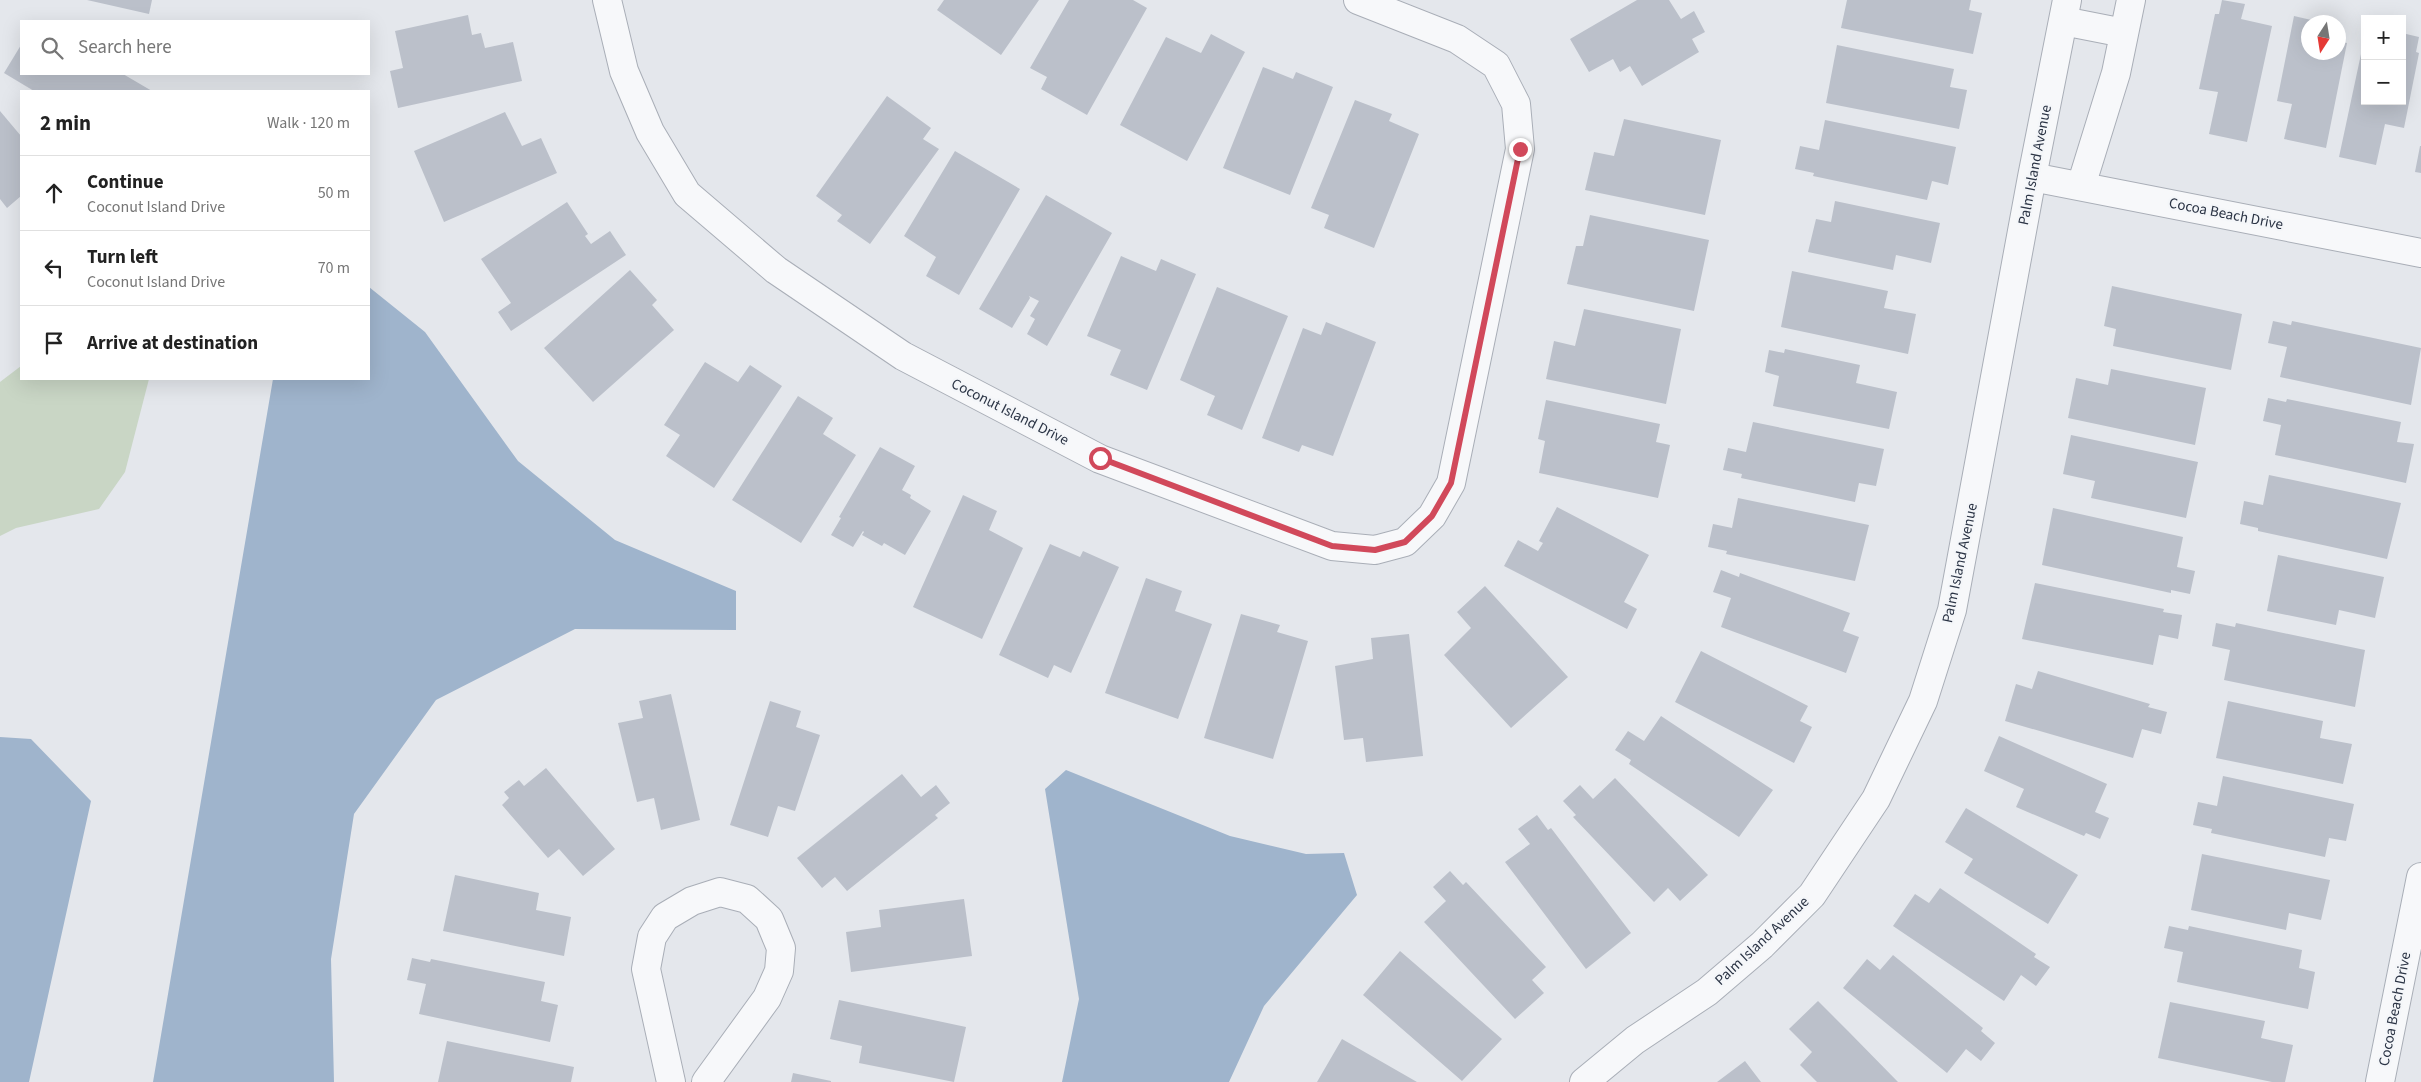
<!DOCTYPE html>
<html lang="en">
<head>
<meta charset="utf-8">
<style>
  :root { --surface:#fff; --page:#f6f6f6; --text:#222; --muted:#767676; --line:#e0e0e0 }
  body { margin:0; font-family:"Source Sans 3",sans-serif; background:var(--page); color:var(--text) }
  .controls { position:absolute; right:15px; top:15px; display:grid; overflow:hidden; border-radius:0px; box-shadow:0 5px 20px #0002 }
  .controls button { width:45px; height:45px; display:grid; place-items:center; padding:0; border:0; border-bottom:1px solid var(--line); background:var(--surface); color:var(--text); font:25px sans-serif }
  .compass { position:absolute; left:2301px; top:15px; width:45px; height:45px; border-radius:50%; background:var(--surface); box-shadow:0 5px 20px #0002; rotate:192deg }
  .stop { position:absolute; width:15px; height:15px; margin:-11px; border:4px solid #d1495b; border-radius:50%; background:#fff }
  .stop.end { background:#d1495b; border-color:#fff; box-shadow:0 1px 5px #0008 }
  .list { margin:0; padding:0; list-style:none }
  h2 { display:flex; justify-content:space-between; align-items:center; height:65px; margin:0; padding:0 20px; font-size:21px }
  h2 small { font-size:16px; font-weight:400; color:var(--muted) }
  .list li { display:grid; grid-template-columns:32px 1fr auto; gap:15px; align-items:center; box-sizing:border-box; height:75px; padding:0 20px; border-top:1px solid var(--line) }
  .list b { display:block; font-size:19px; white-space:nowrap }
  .list p { margin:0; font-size:16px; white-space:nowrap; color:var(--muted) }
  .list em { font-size:16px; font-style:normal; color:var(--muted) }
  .icon { flex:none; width:28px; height:28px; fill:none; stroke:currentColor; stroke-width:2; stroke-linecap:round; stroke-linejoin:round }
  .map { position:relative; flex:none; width:2421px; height:1082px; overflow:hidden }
  .search { position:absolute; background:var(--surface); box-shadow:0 5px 20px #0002; left:20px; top:20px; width:350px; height:55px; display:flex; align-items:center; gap:12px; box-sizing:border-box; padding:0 18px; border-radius:0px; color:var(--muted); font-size:19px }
  .panel { position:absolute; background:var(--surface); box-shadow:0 5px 20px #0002; left:20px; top:90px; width:350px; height:290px; border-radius:0px }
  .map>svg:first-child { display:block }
  .green { fill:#c9d6c5 }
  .water { fill:#9fb4cc }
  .building { fill:#bbc0ca }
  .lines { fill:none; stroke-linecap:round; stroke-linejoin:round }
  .street-casing { stroke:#a9aeb7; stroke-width:30 }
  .street { stroke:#f7f8fa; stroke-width:28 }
  .route { stroke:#d1495b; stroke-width:6 }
  .labels { text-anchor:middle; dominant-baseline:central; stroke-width:4.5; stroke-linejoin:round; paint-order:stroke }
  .street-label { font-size:15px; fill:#2b3445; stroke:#f4f6f9 }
</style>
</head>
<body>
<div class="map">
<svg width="2421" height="1082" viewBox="0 0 2421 1082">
  <rect width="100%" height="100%" fill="#e4e7ec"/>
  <path class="green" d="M21 366V379H149L125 472 99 509 16 528 0 536V382Z"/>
  <path class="water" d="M369 287 425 332 518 461 615 540 736 591V630L575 629 436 700 354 814 331 959 334 1082H153L273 379H369Z
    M0 737 31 739 91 801 29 1082H0Z
    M1066 770 1230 836 1306 854 1344 853 1357 895 1264 1006 1229 1082H1062L1079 999 1045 789Z"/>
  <path class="building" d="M87 0H152L149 14Z
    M944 0H1039L1001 55 937 10Z
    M1069 0H1133L1147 8 1087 115 1041 89 1047 77 1030 68Z
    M1637 0H1669L1681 19 1694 11 1705 32 1692 39 1699 52 1642 86 1630 66 1620 72 1613 59 1589 72 1570 39Z
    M1847 0H1971L1969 10 1982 13 1973 54 1841 28Z
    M2222 0 2245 4 2241 19 2272 26 2247 142 2209 134 2218 92 2199 89 2215 14H2219Z
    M468 15 472 35 481 33 485 48 513 42 522 81 398 108 390 71 403 68 395 31Z
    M2294 16 2320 22H2308V52H2338V41L2347 43 2326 148 2284 139 2292 104 2277 101Z
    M2402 33 2419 37 2416 52 2419 53 2404 128 2385 124 2376 165 2339 157 2364 40 2365 101H2402Z
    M1211 34 1245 52 1187 161 1120 125 1166 37 1201 53Z
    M21 45V74H123L152 91H34L4 73Z
    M1837 45 1954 69 1950 87 1967 90 1959 129 1826 103Z
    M1263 67 1293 79 1296 72 1333 87 1290 195 1223 168Z
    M887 96 931 128 923 139 939 149 870 244 837 221 842 215 816 196Z
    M1355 100 1392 114 1389 121 1419 134 1374 248 1324 228 1329 215 1311 208Z
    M0 111 21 136V196L7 208 0 199Z
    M505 112 522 146 541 138 557 173 444 222 414 151Z
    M1624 119 1721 140 1705 215 1585 190 1594 152 1614 156Z
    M1825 120 1956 147 1948 185 1932 181 1927 200 1813 176 1814 173 1795 169 1800 146 1819 150Z
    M2420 146H2421V173L2415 172Z
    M955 151 1020 189 959 295 926 276 936 257 904 236Z
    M1046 195 1112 233 1047 346 1027 334 1035 319 1030 316 1039 301 1029 296 1030 298 1012 328 979 309Z
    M1835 201 1940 223 1931 263 1896 255 1893 270 1808 252 1816 219 1831 222Z
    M567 202 588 234 585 236 591 244 610 231 626 255 511 331 498 312 511 303 481 259Z
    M1590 215 1709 240 1694 311 1567 284 1576 246H1583Z
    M1121 256 1156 271 1161 259 1196 274 1147 390 1110 375 1121 350 1087 336Z
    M630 270 657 300 652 305 674 330 593 402 544 348Z
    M1792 271 1888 291 1884 308 1916 314 1908 354 1781 327Z
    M2112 286 2242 314 2231 370 2113 346 2116 329 2104 326Z
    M1217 287 1288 316 1242 430 1207 415 1215 396 1180 380Z
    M1584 309 1681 329 1666 404 1546 379 1554 341 1575 346Z
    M2273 321 2291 325 2292 321 2421 348 2411 405 2280 377 2287 347 2268 343Z
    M1326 322 1376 342 1333 456 1302 445 1299 452 1262 438 1303 328 1321 335Z
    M1785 349 1860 365 1856 383 1897 392 1889 429 1773 406 1779 376 1765 372 1769 350 1784 353Z
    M705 362 738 382 750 365 782 386 714 488 666 456 680 435 664 425Z
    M2111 369 2206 388 2195 445 2068 418 2076 378 2108 385Z
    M798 396 833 418 823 434 856 455 801 543 732 500Z
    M2268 398 2286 402 2287 399 2401 422 2397 442 2414 444 2406 483 2275 455 2281 425 2263 421Z
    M1546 400 1660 424 1656 442 1670 445 1658 498 1539 473 1545 441 1538 439Z
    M1753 422 1884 449 1876 486 1859 483 1855 502 1741 478 1742 474 1723 470 1728 448 1746 452Z
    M2071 435 2198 462 2186 518 2091 498 2095 481 2063 474Z
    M880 447 915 466 902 490 911 495 910 498 931 511 905 555 884 543 882 546 862 535 864 532 863 531 853 547 831 535 841 518 839 517Z
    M2269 475 2401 503 2387 559 2258 531V528L2240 524 2244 501 2263 505Z
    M963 495 997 511 989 530 1023 548 982 639 913 607Z
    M1738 498 1869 525 1855 581 1726 554 1727 551 1708 547 1713 524 1732 528Z
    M1557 507 1649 555 1624 602 1637 609 1627 629 1504 566 1518 540 1538 551 1543 543 1539 541Z
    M2053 508 2183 537 2177 567 2195 571 2190 594 2171 590V593L2042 565Z
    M1050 544 1080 557 1083 551 1119 567 1071 673 1054 665 1048 678 999 655Z
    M2278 555 2384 577 2375 618 2339 610 2336 625 2267 611Z
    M1721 570 1739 577 1740 573 1850 613 1843 631 1859 637 1846 673 1721 627 1731 598 1713 592Z
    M1146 578 1182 591 1175 611 1212 624 1178 719 1105 693Z
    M2035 583 2164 609 2163 612 2182 615 2178 639 2159 635 2153 665 2022 639Z
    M1485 586 1568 677 1511 728 1444 655 1471 628 1457 612Z
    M1241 614 1280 625 1277 632 1308 641 1273 759 1204 738Z
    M2216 623 2235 627 2236 623 2365 650 2355 707 2224 680 2230 650 2212 646Z
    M1409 634 1423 756 1366 762 1363 738 1344 740 1335 666 1373 659 1371 638Z
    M1701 651 1808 706 1800 721 1812 727 1794 763 1675 702Z
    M2038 671 2150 704 2148 707 2167 712 2161 734 2142 729 2133 758 2005 721 2016 684 2032 689Z
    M671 694 700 820 661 830 654 798 637 802 618 723 643 718 639 701Z
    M770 701 801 711 796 727 820 735 795 811 778 806 768 837 730 825Z
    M2228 701 2323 721 2320 738 2352 744 2343 784 2216 758Z
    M1661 716 1773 790 1739 837 1629 764 1631 760 1615 750 1628 731 1644 741Z
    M1999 736 2107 784 2095 812 2109 818 2100 839 2086 833 2084 836 2016 807 2024 789 1984 771Z
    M546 768 615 849 583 876 559 849 548 858 502 805 509 798 504 792 519 780 524 786Z
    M902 774 921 797 936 785 950 803 935 815 938 818 847 891 835 877 822 888 797 858Z
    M2223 776 2354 804 2346 841 2329 838 2325 857 2211 833 2212 829 2193 825 2198 802 2217 806Z
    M1615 778 1708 875 1680 901 1668 888 1654 902 1573 817 1576 815 1563 801 1580 785 1593 799Z
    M1966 808 2078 875 2048 924 1964 873 1973 859 1945 842Z
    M1537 815 1548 830 1551 828 1631 933 1586 969 1505 862 1530 844 1518 829Z
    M2202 854 2330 880 2321 920 2289 913 2286 930 2191 910Z
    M1450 871 1463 885 1466 882 1546 967 1532 980 1544 993 1515 1019 1424 922 1446 901 1433 887Z
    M455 875 539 893 536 910 571 917 564 956 443 931Z
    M1940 888 2036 954 2034 957 2050 967 2036 986 2021 975 2004 1001 1893 926 1915 894 1929 903Z
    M964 899 972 956 851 972 846 932 881 927 879 910Z
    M2169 926 2188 930 2189 926 2302 950 2299 968 2315 972 2308 1009 2177 982 2183 952 2164 948Z
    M1400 951 1502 1039 1462 1081 1363 995Z
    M1893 955 1983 1028 1981 1031 1995 1043 1981 1061 1966 1049 1947 1073 1843 988 1867 959 1880 970Z
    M412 958 430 962 431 959 545 982 541 1001 558 1005 550 1042 419 1014 426 984 407 980Z
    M839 1000 966 1027 954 1082 859 1063 862 1046 830 1039Z
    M1818 1001 1848 1031 1898 1082H1817L1800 1065 1812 1052 1789 1029Z
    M2170 1002 2265 1021 2261 1038 2293 1045 2285 1082H2272L2158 1058Z
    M1342 1039 1417 1082H1317Z
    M447 1041 574 1067 571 1082H438Z
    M1745 1061 1761 1082H1717Z
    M793 1073 831 1081V1082H791Z"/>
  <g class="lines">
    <defs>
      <path id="street" d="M607 0 624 71 650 132 687 194 776 270 903 356 1100 459 1332 546 1375 550 1405 542 1432 516 1451 483 1520 149 1516 104 1496 65 1457 39 1358 0
        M2063 21 2124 33
        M2032 177 2421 253
        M2081 186 2116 73 2131 0
        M671 1082 646 969 652 937 665 917 692 901 720 892 747 899 769 919 781 948 779 971 767 998 706 1082
        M1584 1082 1635 1040 1707 992 1762 945 1812 895 1876 799 1923 701 1952 610 2032 177 2067 0
        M2380 1082 2421 877"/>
    </defs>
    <use href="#street" class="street-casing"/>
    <use href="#street" class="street"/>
  </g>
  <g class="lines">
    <path class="route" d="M1100 458 1332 546 1375 550 1405 542 1432 516 1451 483 1520 149"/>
  </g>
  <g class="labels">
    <g class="street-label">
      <text transform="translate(2035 165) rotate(-79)">Palm Island Avenue</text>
      <text transform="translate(2226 214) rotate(11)">Cocoa Beach Drive</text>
      <text transform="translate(1010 412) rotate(27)">Coconut Island Drive</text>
      <text transform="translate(1960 563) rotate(-78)">Palm Island Avenue</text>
      <text transform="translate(1762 941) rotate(-43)">Palm Island Avenue</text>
      <text transform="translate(2395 1009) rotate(-79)">Cocoa Beach Drive</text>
    </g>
  </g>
</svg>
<div class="controls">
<button>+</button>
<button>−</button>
</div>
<svg class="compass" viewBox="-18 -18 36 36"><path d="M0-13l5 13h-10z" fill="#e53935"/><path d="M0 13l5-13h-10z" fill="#767676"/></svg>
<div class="stop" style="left:1100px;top:458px"></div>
<div class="stop end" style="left:1520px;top:149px"></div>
<div class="search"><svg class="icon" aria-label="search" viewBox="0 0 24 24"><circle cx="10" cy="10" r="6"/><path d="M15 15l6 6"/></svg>Search here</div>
<section class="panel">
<h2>2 min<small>Walk · 120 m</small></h2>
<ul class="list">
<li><svg class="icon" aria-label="ahead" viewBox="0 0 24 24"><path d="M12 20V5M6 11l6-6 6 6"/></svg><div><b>Continue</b><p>Coconut Island Drive</p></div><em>50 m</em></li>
<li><svg class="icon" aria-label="left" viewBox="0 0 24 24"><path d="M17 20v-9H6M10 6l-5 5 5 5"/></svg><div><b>Turn left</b><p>Coconut Island Drive</p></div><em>70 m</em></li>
<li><svg class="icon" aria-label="arrive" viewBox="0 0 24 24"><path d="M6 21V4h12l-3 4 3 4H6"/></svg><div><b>Arrive at destination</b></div></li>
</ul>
</section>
</div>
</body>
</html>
